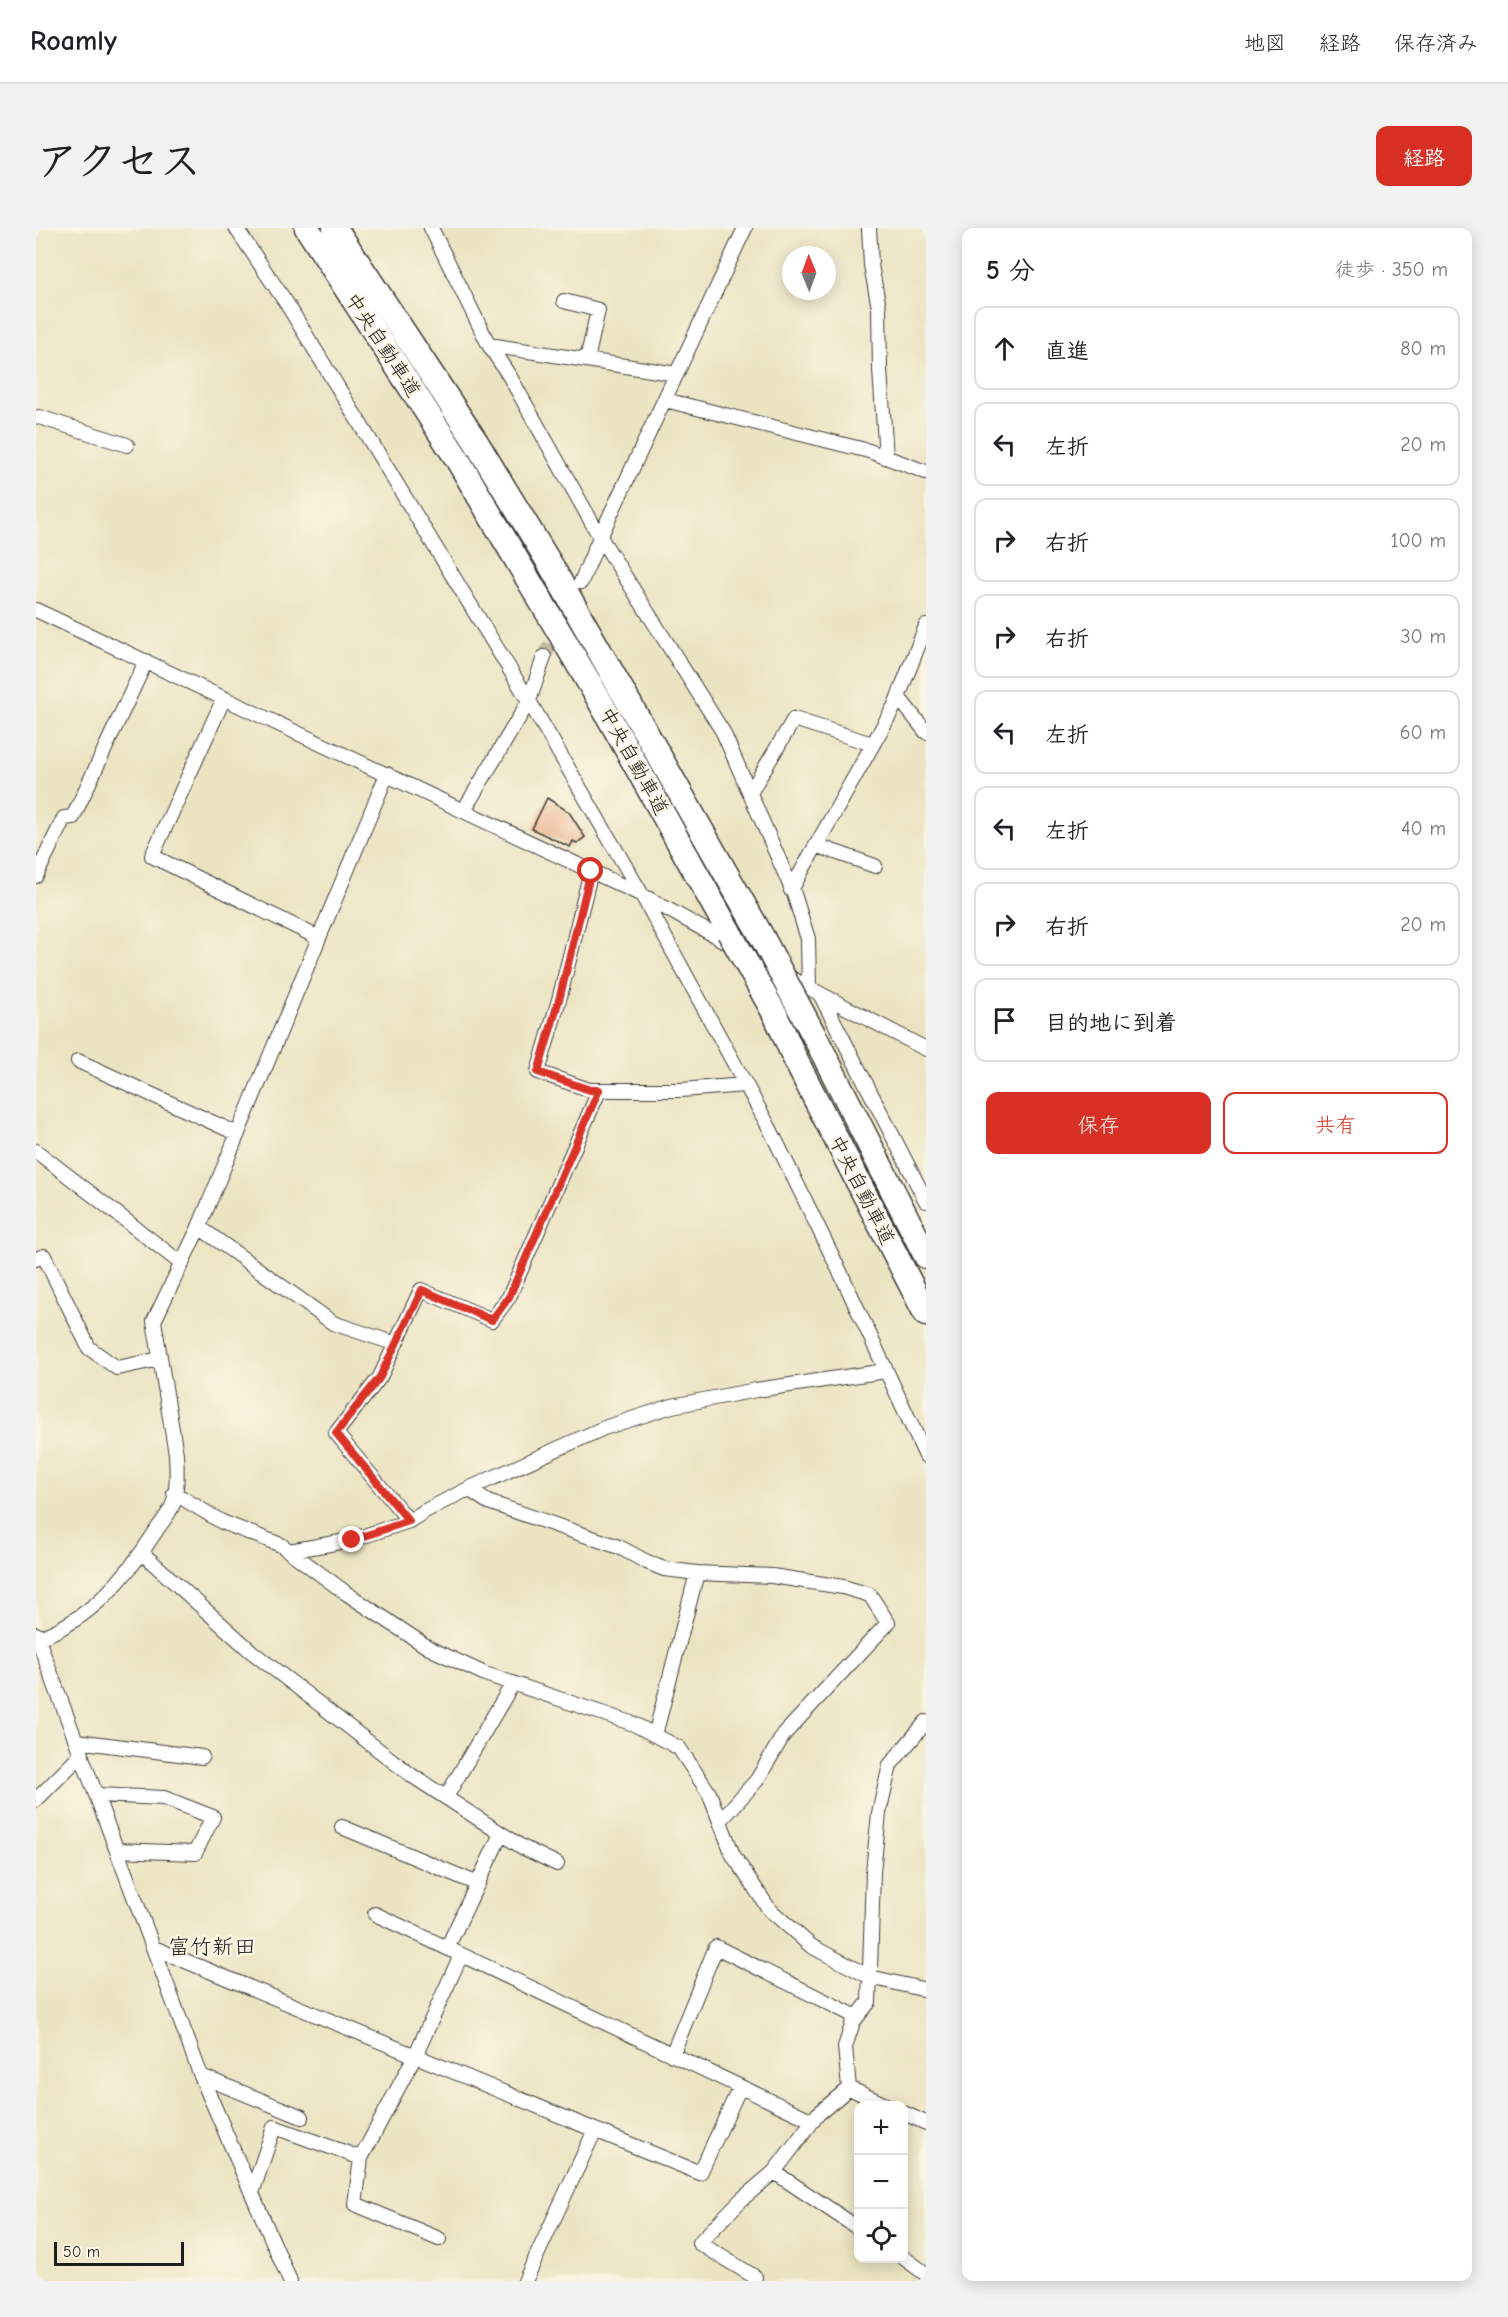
<!DOCTYPE html>
<html lang="ja">
<head>
<meta charset="utf-8">
<style>
  :root { --surface:#fff; --page:#f2f2f2; --text:#202124; --muted:#757577; --line:#e0e0e0; --accent:#d93025 }
  body { margin:0; font-family:"Comic Neue","Klee One",sans-serif; background:var(--page); color:var(--text) }
  .controls { position:absolute; right:18px; bottom:18px; display:grid; overflow:hidden; border-radius:12px; box-shadow:0 3px 15px #0003 }
  .controls button { width:54px; height:54px; display:grid; place-items:center; padding:0; border:0; border-bottom:2px solid var(--line); background:var(--surface); color:var(--text); font:30px sans-serif }
  .compass { position:absolute; left:746px; top:18px; width:54px; height:54px; border-radius:50%; background:var(--surface); box-shadow:0 3px 15px #0003; rotate:359deg }
  .scale { position:absolute; left:18px; bottom:15px; width:130px; box-sizing:border-box; padding-left:6px; border:3px solid #1c1c1c; border-top:0; font-size:16px; line-height:21px; white-space:nowrap; color:#1c1c1c; -webkit-text-stroke:4px #fcf5e5; paint-order:stroke }
  .stop { position:absolute; width:18px; height:18px; margin:-14px; border:4px solid #d93025; border-radius:50%; background:#fff }
  .stop.end { background:#d93025; border-color:#fff; box-shadow:0 2px 6px #0008 }
  .list { margin:0; padding:0; list-style:none }
  h2 { display:flex; justify-content:space-between; align-items:center; height:78px; margin:0; padding:0 24px; font-size:26px }
  h2 small { font-size:20px; font-weight:400; color:var(--muted) }
  .list li { display:grid; grid-template-columns:39px 1fr auto; gap:18px; align-items:center; box-sizing:border-box; height:84px; margin:0 12px 12px; padding:0 12px; border:2px solid var(--line); border-radius:12px }
  .list b { display:block; font-size:22px; white-space:nowrap }
  .list em { font-size:20px; font-style:normal; color:var(--muted) }
  .actions { display:flex; gap:12px; padding:18px 24px }
  .actions a { flex:1; padding:14px 0; border:2px solid var(--accent); border-radius:12px; text-align:center; font-size:21px; color:var(--accent) }
  .actions .main { background:var(--accent); color:#fff }
  .icon { flex:none; width:33px; height:33px; fill:none; stroke:currentColor; stroke-width:2; stroke-linecap:round; stroke-linejoin:round }
  .map { position:relative; flex:none; width:890px; height:2053px; overflow:hidden; border-radius:12px }
  header { display:flex; align-items:center; gap:36px; box-sizing:border-box; height:84px; padding:0 30px; background:var(--surface); border-bottom:2px solid var(--line) }
  header strong { font-size:28px }
  nav { display:flex; gap:33px; margin-inline-start:auto; font-size:21px }
  .intro { display:flex; align-items:center; justify-content:space-between; box-sizing:border-box; height:144px; padding:0 36px }
  h1 { margin:0; font-size:42px }
  .button { padding:15px 27px; border-radius:12px; background:var(--accent); color:#fff; font-size:21px; font-weight:700 }
  main { display:flex; gap:36px; padding:0 36px }
  aside { flex:1; background:var(--surface); border-radius:12px; box-shadow:0 3px 15px #0003 }
  .map>svg:first-child { display:block }
  .building { fill:#e8af87 }
  .lines { fill:none; stroke-linecap:round; stroke-linejoin:round }
  .street-tunnel { stroke:#c2bba0; stroke-width:14; stroke-dasharray:14 7; stroke-linecap:butt }
  .street-casing { stroke:#3b3a35; stroke-width:16 }
  .highway-casing { stroke:#3b3a35; stroke-width:27 }
  .street { stroke:#fff; stroke-width:14 }
  .highway { stroke:#fff; stroke-width:24 }
  .highway-bridge-casing { stroke:#3b3a35; stroke-width:27; stroke-linecap:butt }
  .highway-bridge { stroke:#fff; stroke-width:24 }
  .route { stroke:#d93025; stroke-width:8 }
  .labels { text-anchor:middle; dominant-baseline:central; stroke-width:4.5; stroke-linejoin:round; paint-order:stroke }
  .street-label { font-size:20px; fill:#1c1c1c; stroke:#fcf5e5 }
  .quarter-label { font-size:22px; fill:#1c1c1c; stroke:#fcf5e5 }
</style>
</head>
<body>
<header>
<strong>Roamly</strong>
<nav><a>地図</a><a>経路</a><a>保存済み</a></nav>
</header>
<div class="intro"><h1>アクセス</h1><a class="button">経路</a></div>
<main>
<div class="map">
<svg width="890" height="2053" viewBox="0 0 890 2053">
  <rect width="100%" height="100%" fill="#fcf5e5"/>
  <filter id="ink" filterUnits="userSpaceOnUse"><feTurbulence type="fractalNoise" baseFrequency=".0167" numOctaves="2"/><feDisplacementMap in="SourceGraphic" scale="12" xChannelSelector="R" yChannelSelector="G"/><feConvolveMatrix kernelMatrix="1 2 1 2 8 2 1 2 1" color-interpolation-filters="sRGB"/></filter>
  <filter id="wash" filterUnits="userSpaceOnUse"><feTurbulence type="fractalNoise" baseFrequency=".008" numOctaves="4" result="noise"/><feDisplacementMap in="SourceGraphic" scale="24" xChannelSelector="R" yChannelSelector="G"/><feGaussianBlur stdDeviation="1.35" result="paint"/><feColorMatrix in="noise" values="0 0 0 0 0 0 0 0 0 0 0 0 0 0 0 0 0 1.4 0 .05"/><feComposite in="paint" operator="in"/></filter>
  <g filter="url(#wash)">
    <rect width="100%" height="100%" fill="#ebe3c1"/>
    <g id="blocks">
      <path class="building" d="M511 570 533 584 549 609 541 615 537 613 534 619 496 601Z"/>
    </g>
  </g>
  <g filter="url(#ink)">
    <use href="#blocks" fill-opacity="0" stroke="#3b3a35" stroke-width="1.5"/>
    <g class="lines">
      <path class="street-tunnel" d="M508 429 537 371"/>
      <defs>
        <path id="street" d="M200 0 251 76 493 473 606 667 734 901 807 1050 890 1228
          M395 0 453 117 474 149 564 309 687 504 758 666 772 711 773 760
          M833 0 835 37 843 80 844 142 850 229
          M528 73 562 82 551 132
          M453 117 641 146
          M629 172 833 223 890 244
          M3 189 91 217
          M545 354 564 309 709 0
          M0 382 606 667 773 760 890 821
          M188 470 116 628 283 710
          M863 470 890 504
          M714 565 758 491 836 516
          M428 582 493 473 508 429
          M782 618 839 638
          M555 643 524 768 502 844 554 862H645L709 857
          M0 648 28 590 37 589 110 433
          M755 662 859 477 890 398
          M784 766 890 973
          M42 833 202 906
          M0 923 146 1036
          M163 999 297 1095 360 1116
          M0 1031 8 1028 53 1120 81 1140 124 1131
          M432 1261 452 1274 583 1319 611 1334 628 1341 661 1345
          M138 1265 186 1294 245 1317 310 1365 393 1420 449 1446 598 1496 643 1520 673 1565 697 1627 733 1681 775 1718 834 1749 890 1762
          M373 1293 300 1205 344 1149 385 1062 456 1092 473 1069 563 863
          M253 1323 316 1312 373 1293 389 1283 432 1261 568 1200 636 1178 720 1162 850 1143
          M106 1325 216 1424 375 1547 486 1619 521 1636
          M0 1406 165 1848 254 2053
          M0 1411C54 1392 90 1350 120 1303 125 1295 134 1285 137 1276 142 1261 141 1241 140 1226L118 1093 163 999 351 546
          M619 1507 661 1345 736 1348 807 1359 834 1367 852 1395 748 1506 721 1552 684 1593
          M41 1513 166 1529
          M61 1567 128 1570 177 1589 159 1625 81 1622
          M410 1569 477 1455
          M0 1572 46 1526
          M306 1599 442 1656
          M339 1686 777 1893
          M118 1720 559 1902 489 2053
          M411 1720 465 1606
          M636 1827 680 1719 821 1789
          M165 1848 266 1889
          M813 1860 852 1878
          M868 1885 890 1895
          M559 1902 664 1945 704 1859
          M738 1944 822 2000
          M216 1965 238 1899 325 1930
          M403 2011 319 1976 325 1930 379 1828 425 1727
          M868 2030 890 2046
          M719 2049 663 2015 706 1971 738 1944 782 1886 813 1860 809 1819 817 1794 833 1774 837 1644 843 1585 854 1537 890 1494"/>
        <path id="highway" d="M271 0 420 229 561 468 693 704
          M299 0 440 214 514 336 726 709
          M740 788 760 833 890 1086
          M781 813 890 1028"/>
      </defs>
      <use href="#street" class="street-casing"/>
      <use href="#highway" class="highway-casing"/>
      <use href="#street" class="street"/>
      <use href="#highway" class="highway"/>
      <defs>
        <path id="highway-bridge" d="M693 704 740 788
          M726 709 781 813"/>
      </defs>
      <use href="#highway-bridge" class="highway-bridge-casing"/>
      <use href="#highway-bridge" class="highway-bridge"/>
    </g>
  </g>
  <g class="lines" filter="url(#ink)">
    <path class="route" d="M316 1312 373 1293 300 1205 344 1149 386 1062 456 1092 473 1069 563 862H554L502 844 524 768 555 643"/>
  </g>
  <g class="labels">
    <g class="street-label">
      <text transform="translate(347 117) rotate(57)">中央自動車道</text>
      <text transform="translate(598 533) rotate(61)">中央自動車道</text>
      <text transform="translate(826 962) rotate(63)">中央自動車道</text>
    </g>
    <g class="quarter-label">
      <text x="176" y="1719">富竹新田</text>
    </g>
  </g>
</svg>
<div class="controls">
<button>+</button>
<button>−</button>
<button><svg class="icon" aria-label="locate" viewBox="0 0 24 24"><circle cx="12" cy="12" r="6"/><path d="M12 2v4M12 18v4M2 12h4M18 12h4"/></svg></button>
</div>
<svg class="compass" viewBox="-18 -18 36 36"><path d="M0-13l5 13h-10z" fill="#e53935"/><path d="M0 13l5-13h-10z" fill="#757577"/></svg>
<div class="scale">50 m</div>
<div class="stop" style="left:555px;top:643px"></div>
<div class="stop end" style="left:316px;top:1312px"></div>
</div>
<aside>
<h2>5 分<small>徒歩 · 350 m</small></h2>
<ul class="list">
<li><svg class="icon" aria-label="ahead" viewBox="0 0 24 24"><path d="M12 20V5M6 11l6-6 6 6"/></svg><div><b>直進</b></div><em>80 m</em></li>
<li><svg class="icon" aria-label="left" viewBox="0 0 24 24"><path d="M17 20v-9H6M10 6l-5 5 5 5"/></svg><div><b>左折</b></div><em>20 m</em></li>
<li><svg class="icon" aria-label="right" viewBox="0 0 24 24"><path d="M7 20v-9h11M14 6l5 5-5 5"/></svg><div><b>右折</b></div><em>100 m</em></li>
<li><svg class="icon" aria-label="right" viewBox="0 0 24 24"><path d="M7 20v-9h11M14 6l5 5-5 5"/></svg><div><b>右折</b></div><em>30 m</em></li>
<li><svg class="icon" aria-label="left" viewBox="0 0 24 24"><path d="M17 20v-9H6M10 6l-5 5 5 5"/></svg><div><b>左折</b></div><em>60 m</em></li>
<li><svg class="icon" aria-label="left" viewBox="0 0 24 24"><path d="M17 20v-9H6M10 6l-5 5 5 5"/></svg><div><b>左折</b></div><em>40 m</em></li>
<li><svg class="icon" aria-label="right" viewBox="0 0 24 24"><path d="M7 20v-9h11M14 6l5 5-5 5"/></svg><div><b>右折</b></div><em>20 m</em></li>
<li><svg class="icon" aria-label="arrive" viewBox="0 0 24 24"><path d="M6 21V4h12l-3 4 3 4H6"/></svg><div><b>目的地に到着</b></div></li>
</ul>
<div class="actions"><a class="main">保存</a><a>共有</a></div>
</aside>
</main>
</body>
</html>
